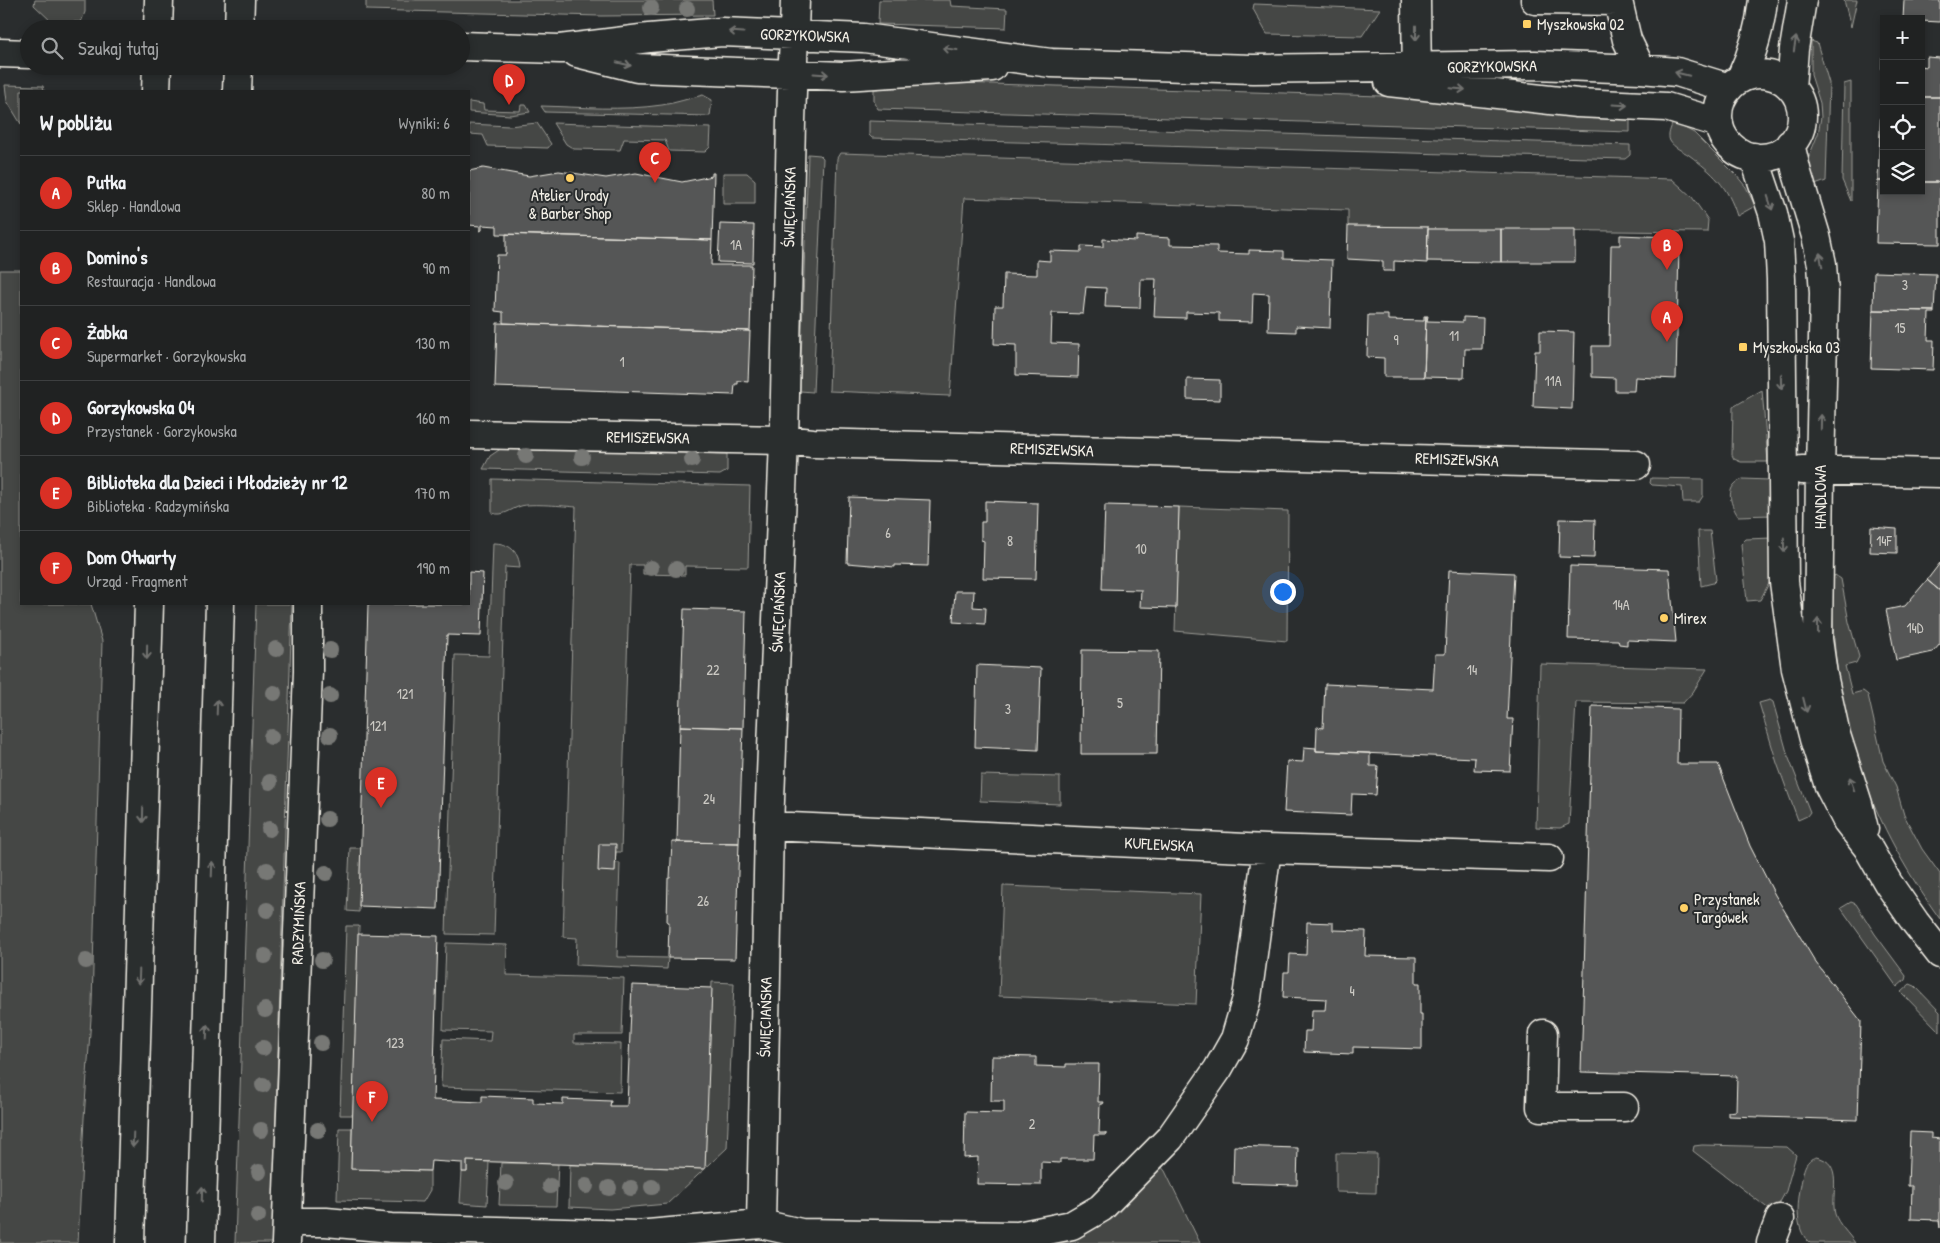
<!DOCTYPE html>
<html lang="pl">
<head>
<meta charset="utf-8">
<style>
  :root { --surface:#202222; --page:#2d2f2f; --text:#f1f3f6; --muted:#a2a4a5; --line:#3d3f40; --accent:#d93025 }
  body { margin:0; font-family:"Patrick Hand",sans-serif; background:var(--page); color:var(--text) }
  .controls { position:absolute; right:15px; top:15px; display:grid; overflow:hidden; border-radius:0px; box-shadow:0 2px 8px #0003 }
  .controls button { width:45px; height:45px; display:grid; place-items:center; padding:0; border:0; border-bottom:1px solid var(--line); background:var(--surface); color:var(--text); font:25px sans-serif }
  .you { position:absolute; left:1282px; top:591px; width:18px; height:18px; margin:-12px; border:4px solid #fff; border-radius:50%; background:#1a73e8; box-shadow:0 0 0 8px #1a73e833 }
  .badge { display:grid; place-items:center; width:32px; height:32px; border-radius:50%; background:var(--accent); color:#fff; font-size:16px; font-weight:700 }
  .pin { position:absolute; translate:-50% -41px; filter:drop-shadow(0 1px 2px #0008) }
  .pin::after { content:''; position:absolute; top:26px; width:18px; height:15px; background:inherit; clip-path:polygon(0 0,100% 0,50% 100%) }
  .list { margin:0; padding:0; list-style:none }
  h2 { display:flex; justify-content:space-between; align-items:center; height:65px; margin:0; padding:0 20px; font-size:21px }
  h2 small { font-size:16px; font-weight:400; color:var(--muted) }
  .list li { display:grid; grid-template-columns:32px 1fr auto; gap:15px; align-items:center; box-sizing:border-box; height:75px; padding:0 20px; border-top:1px solid var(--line) }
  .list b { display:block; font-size:19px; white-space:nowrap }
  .list p { margin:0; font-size:16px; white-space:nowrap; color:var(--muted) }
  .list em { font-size:16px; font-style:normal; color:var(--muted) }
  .icon { flex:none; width:28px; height:28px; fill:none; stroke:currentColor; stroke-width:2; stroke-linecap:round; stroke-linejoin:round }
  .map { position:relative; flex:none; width:1940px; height:1243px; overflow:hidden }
  .search { position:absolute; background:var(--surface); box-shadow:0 2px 8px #0003; left:20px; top:20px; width:450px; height:55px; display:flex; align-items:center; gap:12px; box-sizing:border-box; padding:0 18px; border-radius:28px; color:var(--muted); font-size:19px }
  .panel { position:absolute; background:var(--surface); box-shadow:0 2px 8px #0003; left:20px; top:90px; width:450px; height:515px; border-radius:0px }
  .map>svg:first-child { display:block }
  .green { fill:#444645; stroke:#9c9c96 }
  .building { fill:#555756; stroke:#f4f1e8 }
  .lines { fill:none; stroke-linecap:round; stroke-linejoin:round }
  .minor-casing { stroke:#f4f1e8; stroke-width:31 }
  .major-casing { stroke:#f4f1e8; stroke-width:31 }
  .minor { stroke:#2a2d2e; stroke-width:28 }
  .major { stroke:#2a2d2e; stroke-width:28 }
  .tree { fill:#777875 }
  .oneway { stroke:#71726f }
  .poi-dot { fill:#ffd166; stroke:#2a2d2e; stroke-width:2 }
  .labels { text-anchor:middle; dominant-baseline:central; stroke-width:4; stroke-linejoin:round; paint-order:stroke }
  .number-label { font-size:14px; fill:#cccac4 }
  .poi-label { font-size:16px; fill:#f4f1e8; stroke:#2a2d2e; text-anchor:start }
  .street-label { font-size:16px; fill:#f4f1e8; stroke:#2a2d2e }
</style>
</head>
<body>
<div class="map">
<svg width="1940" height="1243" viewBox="0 0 1940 1243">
  <rect width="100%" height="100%" fill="#2a2d2e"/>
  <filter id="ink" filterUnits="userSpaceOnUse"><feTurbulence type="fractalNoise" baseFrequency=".02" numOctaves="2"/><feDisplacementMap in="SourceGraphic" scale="10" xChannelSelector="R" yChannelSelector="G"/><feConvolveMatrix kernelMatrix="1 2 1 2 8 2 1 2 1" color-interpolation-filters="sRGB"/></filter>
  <g filter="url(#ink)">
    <path class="green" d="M35 0H85V12L81 22 51 21 34 5Z
      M366 0H712L713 15 601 16 366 10Z
      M879 0H950L951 6 1007 9 1006 28 878 24Z
      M1844 0H1857L1851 27Z
      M1254 4 1380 9 1362 36 1267 34 1253 9Z
      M1811 41 1817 43 1829 83 1826 181 1815 185 1809 165 1810 154 1818 134 1821 117 1820 103 1811 75Z
      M1851 82V201L1842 180 1844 84Z
      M959 83 1413 97 1581 117H1630V132L878 109 874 101V89Z
      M5 85 43 86 44 91H21V124L7 101Z
      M703 95 712 100 710 116 545 112 541 106C581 107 622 111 662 105 676 103 690 98 703 95Z
      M469 102 483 104 484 110 520 111 521 105H526L530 112 510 115 469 112Z
      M869 121 1630 145V155L1625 159 872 138 869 135Z
      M1673 122 1694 133 1736 175 1746 187 1755 206 1737 216C1728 186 1713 173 1689 155 1683 151 1674 148 1670 141 1667 135 1671 128 1673 122Z
      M537 123 551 144 548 148 488 146 483 135 469 134V124L509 126Z
      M553 123 711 128 710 147 705 152 669 151 665 140 624 139 620 150 574 149 566 144Z
      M840 153 1672 179 1692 197 1708 220 1707 232 1428 229V227L1348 226V210L964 198 950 396 829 391 837 158Z
      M808 154 820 155 823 158 813 392 800 391Z
      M723 173H747L755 180V204H723Z
      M0 270H21V604H91L102 641 92 1004 84 1118 78 1243H0Z
      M1762 390 1768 462H1741L1734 459 1732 455 1733 407Z
      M502 448 727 454V471L720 475 483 469 490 456Z
      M1651 478 1703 479V496L1699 502H1683L1682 487 1652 485 1650 483Z
      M492 479 750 486 748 567 685 566V575L643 574V565H630L621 852H616L615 863H620L617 957 668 958 667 969 576 965 577 938 563 937 576 507C566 506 530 503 521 506 510 509 504 517 492 513Z
      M1743 479 1769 480 1771 515 1738 516C1729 502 1725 486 1743 479Z
      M1179 507 1288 511 1287 641 1175 631Z
      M1698 531H1710L1716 580 1713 583 1701 586Z
      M1772 538 1773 576 1760 600 1747 601 1741 544 1746 539Z
      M493 543C509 543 519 551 520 568L505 567 494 935 446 934 455 655 489 656Z
      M1835 575 1841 579 1849 622 1859 657 1856 663 1845 666 1852 694 1863 691 1868 695 1883 761 1896 787 1904 815 1922 849 1940 874V919C1863 812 1831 710 1832 579Z
      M256 604H292L272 1243H235Z
      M1540 664 1707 669 1693 692 1683 703 1576 702 1569 824 1560 828 1536 827Z
      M1770 700 1773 702 1788 756 1810 812 1807 816 1798 820 1777 763 1759 703Z
      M981 775 1060 777V804L980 801Z
      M350 848H361L359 912 347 911Z
      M1003 886 1201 894 1196 1004 999 996Z
      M1851 902 1856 904 1875 934 1906 976 1905 980 1897 987 1841 908Z
      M346 926H359L353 1115H340Z
      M446 943 507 945 506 975 624 978 622 1035H574V1043L621 1044 620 1092 441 1087 443 1039 490 1041 491 1031 443 1030Z
      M712 982 734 983 727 1148 667 1204 610 1209 569 1207 570 1165 704 1169Z
      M1910 984 1915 986 1940 1012V1032L1901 992Z
      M339 1128H352L351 1169 430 1171V1190L423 1202 337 1200Z
      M1702 1145 1787 1147 1796 1155 1786 1191 1774 1213 1693 1151 1694 1146Z
      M1336 1153 1377 1154 1376 1193 1336 1192Z
      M1816 1157C1845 1162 1830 1194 1835 1214 1838 1224 1849 1234 1855 1243H1810C1793 1229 1798 1199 1802 1179 1803 1174 1804 1165 1809 1161 1809 1160 1815 1158 1816 1157Z
      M467 1161 489 1162 487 1205 460 1203 462 1172H467Z
      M501 1163 558 1164 556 1206 499 1205Z
      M1160 1165 1165 1171 1200 1243H1046Z"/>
    <path class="building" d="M1904 0H1940V22L1921 21V19H1903Z
      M1882 57H1884V104H1881Z
      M1927 57 1940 58V97H1921V66L1927 67Z
      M1921 97H1940V182H1921Z
      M1881 104H1884V181H1878Z
      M483 168 529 176 559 171 606 178 636 173 682 182 712 176V173H714L712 240 497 234V226L482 225V230L480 231V226L469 225V171Z
      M1878 181H1884V191H1921V182H1940V244L1876 243Z
      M720 224 754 225 753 263 718 262Z
      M1348 226 1428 227 1427 263 1394 261V271H1383V261L1347 259Z
      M1428 229H1501V262L1427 261Z
      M1501 229H1575V262H1501Z
      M506 234 712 240 711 265H752L750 331 503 323V312L495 311 497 255H506Z
      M1620 235 1669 237 1668 247H1679L1676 379 1635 377 1634 391H1615V378L1592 377V346H1609L1611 245H1620Z
      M1136 236 1170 238V245L1217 246V253L1249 254V250L1284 251V258L1332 260 1330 328 1296 326V332L1268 331 1269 294 1253 293 1252 322 1219 321V313L1186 312V318L1154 317 1156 279H1141L1140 308 1105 307 1106 288 1086 287 1083 314 1052 313 1051 343 1079 344 1078 377 1016 375V345L994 344 995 306H1003L1004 274 1037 275V260L1050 261V251L1081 252V246L1103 247V239L1136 241Z
      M1874 272 1936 274 1934 311 1873 310Z
      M1873 310 1934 311V313H1929L1928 340H1934L1933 370 1871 368Z
      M1368 315H1388V320L1424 321V316H1426L1424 377H1384V358L1367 357Z
      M1426 316H1428L1427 321 1463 322V317L1483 318 1482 349H1465L1464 378 1424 377Z
      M497 323 750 331 748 382 738 381V384H735L734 395 495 387Z
      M1540 331 1574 332 1572 409 1533 407 1535 351H1540Z
      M1187 379 1220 380V400L1187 399Z
      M849 497 930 500 928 566 895 565V567L847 563Z
      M985 501 1038 503 1036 579 983 578 984 541 981 540V522H985Z
      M1105 505 1179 507 1176 608 1140 607 1141 590 1102 589Z
      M1560 519 1595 520 1594 558 1559 557Z
      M1871 527 1897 529V553L1870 552Z
      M1940 563V591L1927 580Z
      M1570 566 1669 569 1676 642 1627 640V645L1619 644 1618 640 1568 639Z
      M1449 570 1514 573 1507 719H1513L1510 771 1474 770 1475 758 1316 751 1317 727 1323 728 1325 684 1433 689 1435 654H1445Z
      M469 572 483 573 481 636 447 635 438 909 359 906 368 604H469Z
      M1927 580 1940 591V644L1933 652 1896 660 1886 610 1905 606Z
      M955 591H974L973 607 986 608 985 624 953 622Z
      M684 609 746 611 743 728 680 726Z
      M1082 650 1159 651 1157 754H1081Z
      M977 665 1041 668 1038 750 975 747Z
      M1592 706 1678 709 1677 764H1718L1750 846 1775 895 1816 963 1861 1021 1858 1120 1728 1116V1112L1736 1111 1737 1076 1581 1072Z
      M680 726 743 728 739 843 677 842Z
      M1304 747 1316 748V751L1370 753V766H1378L1376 795 1352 794 1351 815 1284 812 1287 761 1303 762Z
      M672 842 739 843 735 959 668 958 669 922H667L668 878H670Z
      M599 844H616L615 872 598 871Z
      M1307 922 1333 923V930L1366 931 1365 956 1416 957V983H1420V1014H1422V1049L1353 1047V1054L1304 1052 1305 1031H1311L1312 1010H1325L1326 999 1283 997 1284 972H1289L1290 954 1306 955Z
      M358 934 438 936 433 1100 482 1102V1096L533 1098V1103L563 1104V1099L611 1101 610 1106H627L632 985 712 988 705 1169 467 1161V1172H462V1163L431 1161 430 1171 351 1169Z
      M992 1056 1036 1057V1066L1066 1067V1064H1099L1098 1102H1104L1103 1104H1100L1099 1133H1106V1135H1094L1093 1159H1060V1163L1041 1162V1185L977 1184 978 1157 964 1158 965 1112 1004 1113V1101H991Z
      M1910 1132 1931 1133V1138L1940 1139V1228L1939 1220 1911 1219 1912 1186H1908Z
      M1234 1146 1298 1148 1297 1185 1233 1183Z"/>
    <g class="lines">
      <defs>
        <path id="minor" d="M1416 0 1417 85
          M1535 0 1618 1 1627 40 1641 69
          M461 46 560 49 649 38 722 32 864 38 1051 63 1253 69 1535 65 1641 69 1677 72 1729 88
          M0 53 29 54
          M577 53 637 68 843 76 992 67
          M1718 116a42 42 0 1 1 84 0a42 42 0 1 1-84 0Z
          M1741 78C1753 53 1760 28 1763 0
          M1389 82 1577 103 1666 107 1719 123
          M1791 88 1794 49 1802 0
          M1790 144 1797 173 1816 236 1822 264 1824 293 1820 471 1818 639 1823 675 1836 735 1858 804 1864 829
          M1754 157 1773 213 1779 241 1781 279 1784 582 1796 669 1814 739 1829 786 1847 821 1868 848 1888 883 1915 922 1940 954
          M469 434 784 440 813 443 1636 465
          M1802 470 1940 473
          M769 826 1267 849 1549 858
          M1543 1034 1541 1107H1624
          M287 1222H326L391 1228 637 1235 761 1224 801 1233 1018 1236 1072 1225 1101 1208 1170 1138 1218 1069 1235 1039 1247 998 1267 849
          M761 1224 769 826 784 440 791 122 795 0
          M286 1243 308 671V604
          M1771 1243 1780 1219"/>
        <path id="major" d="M158 29 159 0
          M239 29 240 0
          M156 91 157 66
          M237 91 238 66
          M130 1243 149 604
          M201 1243 220 604"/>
      </defs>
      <use href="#minor" class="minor-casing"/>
      <use href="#major" class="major-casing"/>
      <use href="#minor" class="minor"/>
      <use href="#major" class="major"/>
    </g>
    <g class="tree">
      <circle cx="651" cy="8" r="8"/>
      <circle cx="687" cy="9" r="8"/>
      <circle cx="526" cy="456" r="8"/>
      <circle cx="582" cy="457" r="8"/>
      <circle cx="692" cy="460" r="8"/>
      <circle cx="651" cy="568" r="8"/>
      <circle cx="676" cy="569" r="8"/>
      <circle cx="276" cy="649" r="8"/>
      <circle cx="330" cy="650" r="8"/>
      <circle cx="274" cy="693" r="8"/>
      <circle cx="330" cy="696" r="8"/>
      <circle cx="330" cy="735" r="8"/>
      <circle cx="271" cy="737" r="8"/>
      <circle cx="270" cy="782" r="8"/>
      <circle cx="327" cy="819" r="8"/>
      <circle cx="269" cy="829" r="8"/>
      <circle cx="267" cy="870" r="8"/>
      <circle cx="326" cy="873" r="8"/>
      <circle cx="267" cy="910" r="8"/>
      <circle cx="265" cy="956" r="8"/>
      <circle cx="322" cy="960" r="8"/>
      <circle cx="86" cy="961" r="8"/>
      <circle cx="265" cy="1010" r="8"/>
      <circle cx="321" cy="1043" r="8"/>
      <circle cx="263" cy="1048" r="8"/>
      <circle cx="263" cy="1085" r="8"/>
      <circle cx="261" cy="1130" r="8"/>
      <circle cx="318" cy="1130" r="8"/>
      <circle cx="259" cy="1172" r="8"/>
      <circle cx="506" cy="1183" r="8"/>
      <circle cx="550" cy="1186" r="8"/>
      <circle cx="586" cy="1186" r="8"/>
      <circle cx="652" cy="1187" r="8"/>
      <circle cx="609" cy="1188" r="8"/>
      <circle cx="631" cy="1188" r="8"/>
      <circle cx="258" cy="1216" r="8"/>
    </g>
    <defs><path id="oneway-shaft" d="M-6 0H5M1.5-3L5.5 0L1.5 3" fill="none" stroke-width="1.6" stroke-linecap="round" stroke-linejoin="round" transform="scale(1.25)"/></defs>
    <g class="oneway">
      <use href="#oneway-shaft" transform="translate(736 32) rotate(-176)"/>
      <use href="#oneway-shaft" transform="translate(1416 33) rotate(90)"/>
      <use href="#oneway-shaft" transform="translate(1795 44) rotate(-81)"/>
      <use href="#oneway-shaft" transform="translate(950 49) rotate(-172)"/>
      <use href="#oneway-shaft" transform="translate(624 64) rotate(13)"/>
      <use href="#oneway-shaft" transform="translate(821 74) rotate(4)"/>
      <use href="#oneway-shaft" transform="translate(1682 74) rotate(-166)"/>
      <use href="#oneway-shaft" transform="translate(1458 89) rotate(5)"/>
      <use href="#oneway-shaft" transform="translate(1620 105) rotate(3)"/>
      <use href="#oneway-shaft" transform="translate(1770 203) rotate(72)"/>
      <use href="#oneway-shaft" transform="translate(1821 260) rotate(-100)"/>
      <use href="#oneway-shaft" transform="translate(1781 382) rotate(89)"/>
      <use href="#oneway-shaft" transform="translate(1821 422) rotate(-89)"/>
      <use href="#oneway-shaft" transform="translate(1784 545) rotate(89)"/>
      <use href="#oneway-shaft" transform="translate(1818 626) rotate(-90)"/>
      <use href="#oneway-shaft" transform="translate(147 652) rotate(91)"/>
      <use href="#oneway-shaft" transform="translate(1805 705) rotate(76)"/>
      <use href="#oneway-shaft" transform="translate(217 707) rotate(-88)"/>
      <use href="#oneway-shaft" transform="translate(1852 784) rotate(-108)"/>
      <use href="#oneway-shaft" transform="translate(143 815) rotate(91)"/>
      <use href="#oneway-shaft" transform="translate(212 869) rotate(-88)"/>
      <use href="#oneway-shaft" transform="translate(139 977) rotate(92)"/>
      <use href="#oneway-shaft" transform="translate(207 1032) rotate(-88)"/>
      <use href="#oneway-shaft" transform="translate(133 1140) rotate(92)"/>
      <use href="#oneway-shaft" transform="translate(202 1194) rotate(-88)"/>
    </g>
  </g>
  <g class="poi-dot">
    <rect x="1522" y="19" width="10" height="10" rx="2.5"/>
    <circle cx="570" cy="178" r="5"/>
    <rect x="1738" y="342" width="10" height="10" rx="2.5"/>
    <circle cx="1664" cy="618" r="5"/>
    <circle cx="1684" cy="908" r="5"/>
  </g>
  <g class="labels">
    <g class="number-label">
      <text x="736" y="244">1A</text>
      <text x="1905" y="284">3</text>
      <text x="1900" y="327">15</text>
      <text x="1454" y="335">11</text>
      <text x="1396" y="339">9</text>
      <text x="622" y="361">1</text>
      <text x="1553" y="380">11A</text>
      <text x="888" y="532">6</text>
      <text x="1010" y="540">8</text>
      <text x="1884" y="540">14F</text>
      <text x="1141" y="548">10</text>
      <text x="1621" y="604">14A</text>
      <text x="1915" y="627">14D</text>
      <text x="713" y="669">22</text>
      <text x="1472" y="669">14</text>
      <text x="405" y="693">121</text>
      <text x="1120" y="702">5</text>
      <text x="1008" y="708">3</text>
      <text x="378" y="725">121</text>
      <text x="709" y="798">24</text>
      <text x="703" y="900">26</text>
      <text x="1352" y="990">4</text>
      <text x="395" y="1042">123</text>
      <text x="1032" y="1123">2</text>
    </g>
    <g class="poi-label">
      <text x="1537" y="24">Myszkowska 02</text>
      <text x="570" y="195" text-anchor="middle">Atelier Urody<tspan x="570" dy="18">&amp; Barber Shop</tspan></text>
      <text x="1753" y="347">Myszkowska 03</text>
      <text x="1674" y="618">Mirex</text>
      <text x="1694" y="899">Przystanek<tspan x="1694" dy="18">Targówek</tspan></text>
    </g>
    <g class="street-label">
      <text transform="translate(805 35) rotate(2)">GORZYKOWSKA</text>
      <text transform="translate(1492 66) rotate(-1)">GORZYKOWSKA</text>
      <text transform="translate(789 207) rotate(-89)">ŚWIĘCIAŃSKA</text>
      <text transform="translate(648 437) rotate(1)">REMISZEWSKA</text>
      <text transform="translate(1052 449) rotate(2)">REMISZEWSKA</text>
      <text transform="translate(1457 459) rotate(2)">REMISZEWSKA</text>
      <text transform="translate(1820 497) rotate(-90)">HANDLOWA</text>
      <text transform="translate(778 612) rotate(-88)">ŚWIĘCIAŃSKA</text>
      <text transform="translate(1159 844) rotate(3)">KUFLEWSKA</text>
      <text transform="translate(298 923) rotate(-88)">RADZYMIŃSKA</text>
      <text transform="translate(765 1017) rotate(-89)">ŚWIĘCIAŃSKA</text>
    </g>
  </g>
</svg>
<div class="controls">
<button>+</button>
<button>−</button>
<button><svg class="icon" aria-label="locate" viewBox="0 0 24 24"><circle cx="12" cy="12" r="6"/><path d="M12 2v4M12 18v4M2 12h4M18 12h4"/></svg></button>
<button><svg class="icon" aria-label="layers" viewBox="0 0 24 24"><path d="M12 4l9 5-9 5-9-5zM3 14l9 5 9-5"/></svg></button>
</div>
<div class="you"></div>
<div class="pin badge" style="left:1667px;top:342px">A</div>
<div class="pin badge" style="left:1667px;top:270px">B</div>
<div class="pin badge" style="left:655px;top:183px">C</div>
<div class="pin badge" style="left:509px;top:105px">D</div>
<div class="pin badge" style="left:381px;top:808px">E</div>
<div class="pin badge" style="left:372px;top:1122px">F</div>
<div class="search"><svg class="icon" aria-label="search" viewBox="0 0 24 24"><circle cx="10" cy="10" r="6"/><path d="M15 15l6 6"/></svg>Szukaj tutaj</div>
<section class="panel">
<h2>W pobliżu<small>Wyniki: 6</small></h2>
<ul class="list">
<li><span class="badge">A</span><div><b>Putka</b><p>Sklep · Handlowa</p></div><em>80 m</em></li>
<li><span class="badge">B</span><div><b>Domino's</b><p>Restauracja · Handlowa</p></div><em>90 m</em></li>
<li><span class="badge">C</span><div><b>Żabka</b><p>Supermarket · Gorzykowska</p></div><em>130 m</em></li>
<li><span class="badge">D</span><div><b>Gorzykowska 04</b><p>Przystanek · Gorzykowska</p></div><em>160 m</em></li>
<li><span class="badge">E</span><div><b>Biblioteka dla Dzieci i Młodzieży nr 12</b><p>Biblioteka · Radzymińska</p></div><em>170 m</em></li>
<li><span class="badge">F</span><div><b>Dom Otwarty</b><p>Urząd · Fragment</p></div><em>190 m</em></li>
</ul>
</section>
</div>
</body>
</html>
